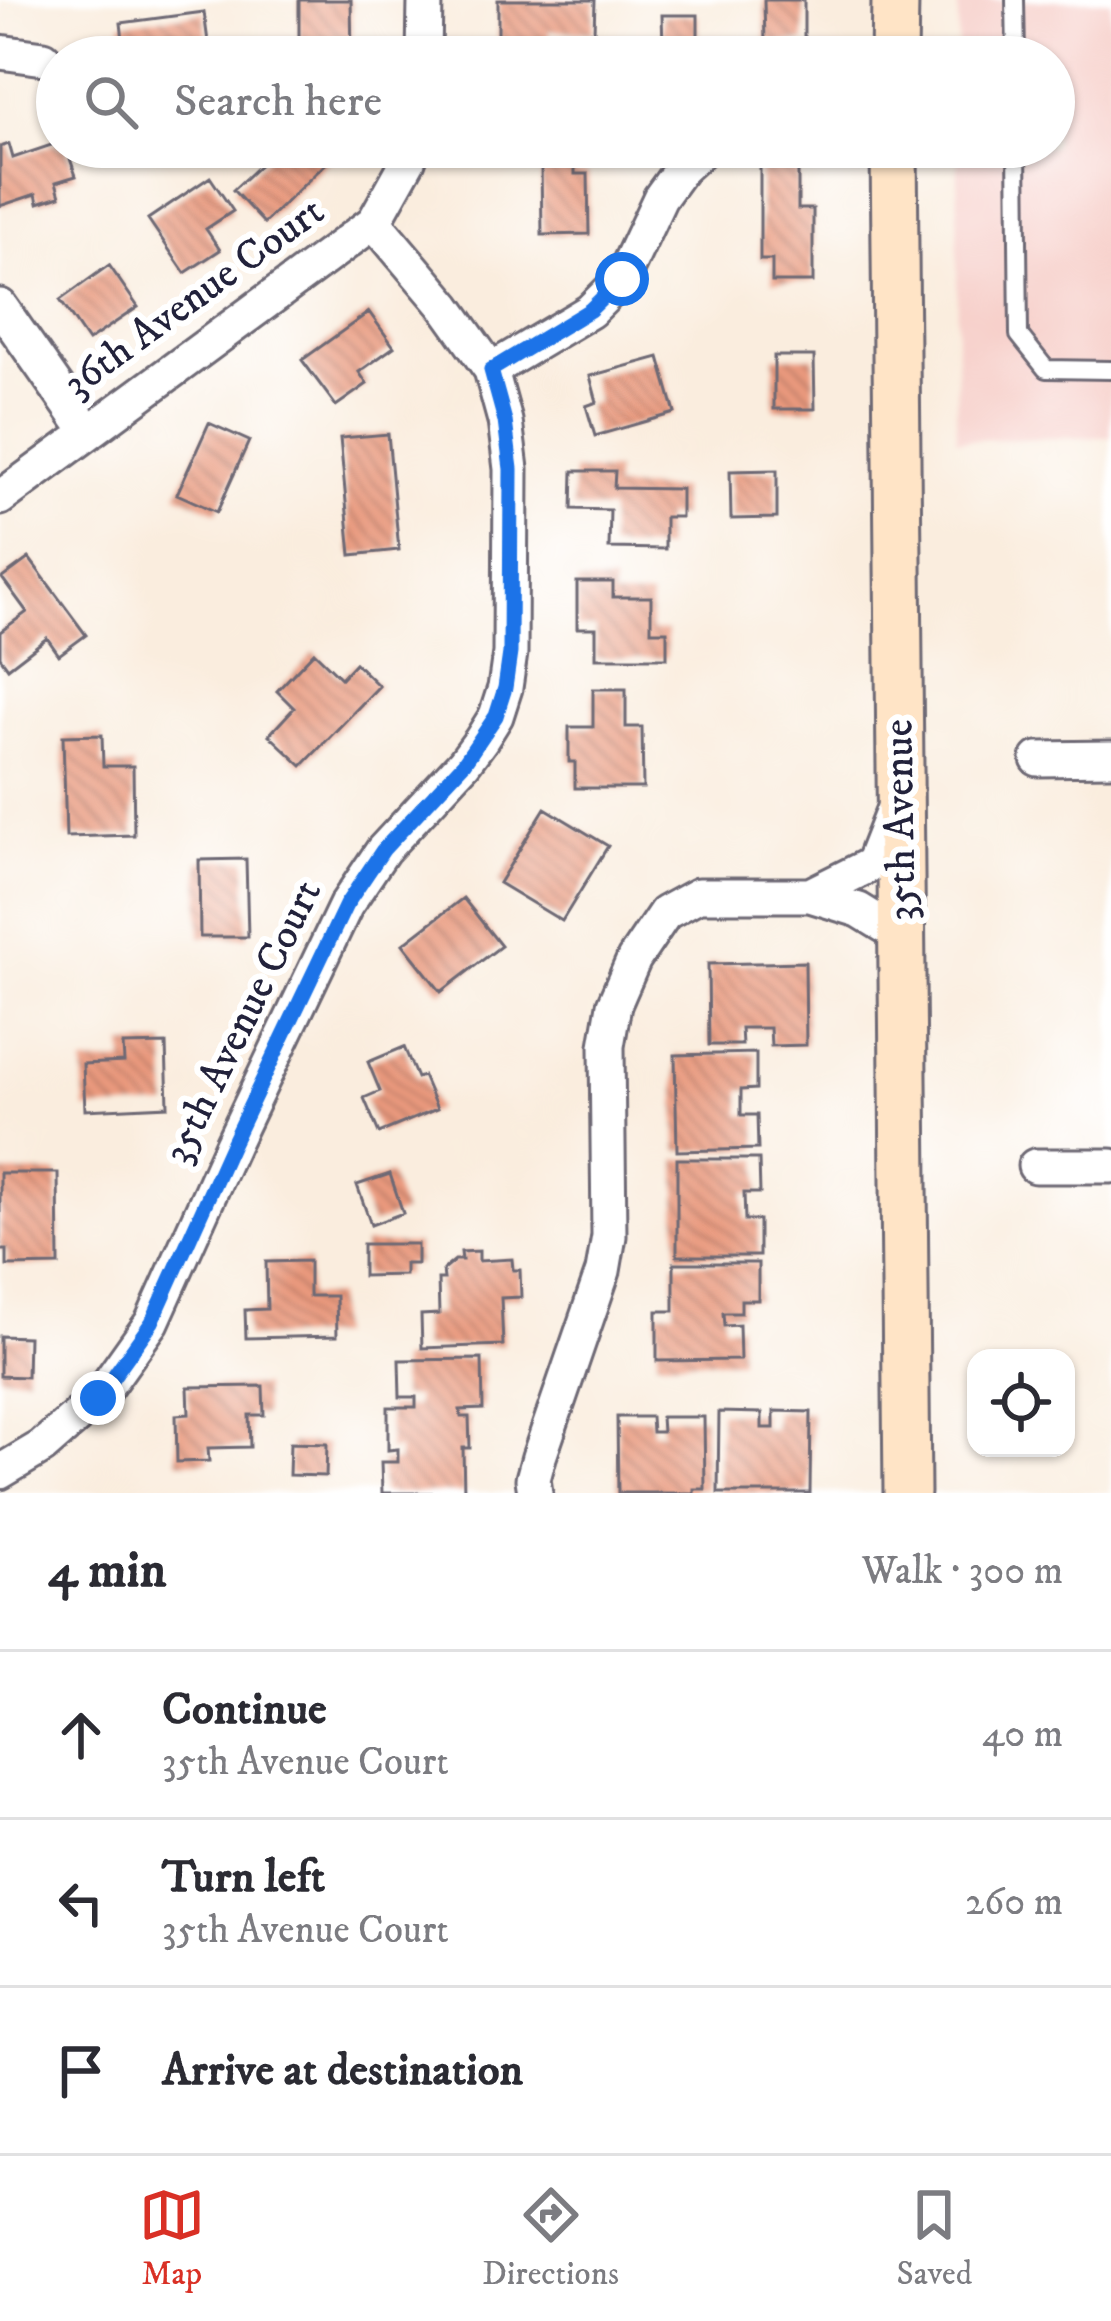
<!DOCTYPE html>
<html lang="en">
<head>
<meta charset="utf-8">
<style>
  :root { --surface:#fff; --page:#f2f2f3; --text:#2b2b33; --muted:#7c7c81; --line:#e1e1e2; --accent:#d93025 }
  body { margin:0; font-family:"IM FELL DW Pica",serif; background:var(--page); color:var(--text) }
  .controls { position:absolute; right:36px; bottom:36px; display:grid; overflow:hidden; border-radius:24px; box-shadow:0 3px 9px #0004 }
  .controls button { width:108px; height:108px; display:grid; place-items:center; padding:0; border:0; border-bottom:3px solid var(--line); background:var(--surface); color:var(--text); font:60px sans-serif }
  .stop { position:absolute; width:36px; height:36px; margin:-27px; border:9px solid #1a73e8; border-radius:50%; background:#fff }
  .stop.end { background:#1a73e8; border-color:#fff; box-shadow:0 3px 12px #0008 }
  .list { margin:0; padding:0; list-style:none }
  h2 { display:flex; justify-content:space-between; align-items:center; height:156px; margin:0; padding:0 48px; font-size:51px }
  h2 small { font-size:39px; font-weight:400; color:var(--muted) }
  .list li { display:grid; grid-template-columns:78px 1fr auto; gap:36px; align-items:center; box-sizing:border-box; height:168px; padding:0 48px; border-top:3px solid var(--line) }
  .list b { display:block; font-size:45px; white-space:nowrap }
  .list p { margin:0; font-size:39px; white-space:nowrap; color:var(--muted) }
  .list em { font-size:39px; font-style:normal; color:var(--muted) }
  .icon { flex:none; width:66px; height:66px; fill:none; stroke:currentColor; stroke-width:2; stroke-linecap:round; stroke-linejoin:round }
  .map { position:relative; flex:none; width:1111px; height:1493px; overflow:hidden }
  .search { position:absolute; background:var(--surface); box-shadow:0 3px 9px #0004; left:36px; right:36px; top:36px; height:132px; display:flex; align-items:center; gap:30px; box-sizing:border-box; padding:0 42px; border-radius:66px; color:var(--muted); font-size:45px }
  .sheet { height:660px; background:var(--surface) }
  nav { display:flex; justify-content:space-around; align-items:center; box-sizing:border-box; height:168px; border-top:3px solid var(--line); background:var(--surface); font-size:33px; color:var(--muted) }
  nav a { display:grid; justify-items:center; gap:6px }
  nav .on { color:var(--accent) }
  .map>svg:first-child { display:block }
  .built { fill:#f7d0cb }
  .building { fill:url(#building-back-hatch) }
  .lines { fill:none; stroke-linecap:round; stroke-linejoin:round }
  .service-casing { stroke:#6e6974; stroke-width:22 }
  .minor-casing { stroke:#6e6974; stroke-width:39 }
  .secondary-casing { stroke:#6e6974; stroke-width:51 }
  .service { stroke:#fff; stroke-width:16 }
  .minor { stroke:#fff; stroke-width:33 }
  .secondary { stroke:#ffe4c6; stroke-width:45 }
  .route { stroke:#1a73e8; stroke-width:15 }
  .labels { text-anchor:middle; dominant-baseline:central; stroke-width:12; stroke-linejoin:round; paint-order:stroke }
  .street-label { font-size:42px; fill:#22223b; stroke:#fff }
</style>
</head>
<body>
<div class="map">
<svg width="1111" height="1493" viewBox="0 0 1111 1493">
  <defs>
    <pattern id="building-back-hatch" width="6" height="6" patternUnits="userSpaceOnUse" patternTransform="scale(3)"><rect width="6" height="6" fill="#e9997d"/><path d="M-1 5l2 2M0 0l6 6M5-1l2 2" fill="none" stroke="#bc7c68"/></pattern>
  </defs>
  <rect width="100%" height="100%" fill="#fff"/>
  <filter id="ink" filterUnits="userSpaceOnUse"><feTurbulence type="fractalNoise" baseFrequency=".00833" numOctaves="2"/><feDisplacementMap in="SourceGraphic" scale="24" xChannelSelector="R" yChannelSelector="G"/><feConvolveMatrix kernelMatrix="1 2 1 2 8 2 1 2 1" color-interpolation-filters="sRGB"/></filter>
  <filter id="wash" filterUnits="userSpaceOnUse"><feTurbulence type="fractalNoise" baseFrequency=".004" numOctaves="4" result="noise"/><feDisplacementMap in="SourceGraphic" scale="48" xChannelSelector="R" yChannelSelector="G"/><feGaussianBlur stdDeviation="2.7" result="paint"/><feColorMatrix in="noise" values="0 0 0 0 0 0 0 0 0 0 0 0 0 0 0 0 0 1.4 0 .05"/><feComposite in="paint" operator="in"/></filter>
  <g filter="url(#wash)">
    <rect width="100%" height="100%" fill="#faedde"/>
    <path class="built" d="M958 0H1111V437L956 440 958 147H1054V57H958Z"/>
    <g id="blocks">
      <path class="building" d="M299 0H351L352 57H299Z
        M498 0H595L594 32 549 31V54H534V57H498Z
        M764 0H804V42L765 43Z
        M204 12 210 57H125L121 23Z
        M662 15H698V57H640V46L663 45Z
        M57 143V147H66L76 176 56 182 60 196 38 203 36 194 0 206V147L9 144 13 158Z
        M279 147H343L264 223 233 190Z
        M502 147H575V174H588L589 234 542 235 541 163 503 164Z
        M760 159H798V209H813V282H772V260H760Z
        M210 177 233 211 206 229 220 250 185 273 148 219Z
        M109 265 138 307 88 341 60 300Z
        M369 312 394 347 359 372 367 384 336 406 302 360Z
        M774 356H814L815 409H774Z
        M659 357 675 413 595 436 586 406 597 402 590 376Z
        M209 423 249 441 217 512 177 494Z
        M388 434 399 550 351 555 340 438Z
        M777 470V518L731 519 730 471Z
        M573 471H615L614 488 681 489V517H665V549L609 548 610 510 572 509Z
        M29 558 86 635 59 655 47 638 8 668 0 657V632L27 612 2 578Z
        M577 582H613V597H651V631H667V658H596V628H577Z
        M314 652 341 678 355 663 379 686 302 766 269 735 294 708 277 691Z
        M593 689H626V727H642L643 788H575V762H569V727H593Z
        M102 735 103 766H133L134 835 66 837 63 736Z
        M545 808 608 846 562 921 499 883Z
        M246 859 248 937H200L199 860Z
        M463 898 501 946 441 992 403 944Z
        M805 962 806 1045 771 1046 770 1028H741L742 1045H709L708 964Z
        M166 1044 168 1106 85 1110 83 1064 124 1062 123 1045Z
        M404 1047 417 1078 423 1076 437 1109 379 1133 364 1098 380 1091 368 1062Z
        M756 1053V1089L741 1090V1115H757L758 1149 677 1151 675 1055Z
        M677 1159H759L760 1193H744L745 1220H759V1256H677Z
        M0 1173H58L59 1265 7 1266V1250H0Z
        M390 1174 403 1213 371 1225 357 1185Z
        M363 1244H417V1264H405V1275L363 1276Z
        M479 1251V1261L512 1259 513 1270H520L521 1297 501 1298 503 1345 422 1348 421 1315 439 1314 438 1279H444L443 1270 455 1260H462L461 1252Z
        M309 1261V1296H336L337 1336 246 1338 245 1310 267 1309 266 1262Z
        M674 1263H758V1300H741V1313H723L724 1326 739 1325 740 1360 657 1361V1311H674Z
        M0 1336 28 1337 27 1377 0 1376Z
        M482 1359 483 1409 460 1410 461 1417H469L470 1448H463L464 1493H382L381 1462H398V1449L388 1450V1407H416V1397H400L399 1360Z
        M263 1386 264 1415H249L250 1447 208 1448 209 1461 177 1462 176 1415 189 1414 188 1387Z
        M774 1411 811 1412 810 1493H718L719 1412 762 1413V1428H774Z
        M617 1417H651L652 1432H662L661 1417H704L705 1489H694V1493H618Z
        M290 1443 327 1444 326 1476 289 1475Z"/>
    </g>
  </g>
  <g filter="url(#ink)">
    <use href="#blocks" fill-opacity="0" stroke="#6e6974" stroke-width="3"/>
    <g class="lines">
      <defs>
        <path id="service" d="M1015 0 1016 57
          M1017 147 1019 335 1046 369 1111 370"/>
        <path id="minor" d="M0 52 44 58
          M424 57 425 0
          M0 306 88 432
          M491 370 590 311 622 279 660 198 681 169 705 147
          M0 498 374 222 408 161 413 147
          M1038 759 1111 758
          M810 895 872 864 894 808
          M1035 1166H1111
          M0 1472 42 1447 98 1398 152 1322 232 1144 346 905 383 850 464 763 481 740 496 716 505 688 510 653 511 469 505 421 491 370 446 307 374 222
          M535 1493 533 1479 539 1457 603 1271 609 1236 607 1046 614 1005 634 959 665 913 698 895H810L859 910 903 937"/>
        <path id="secondary" d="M894 57 895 0
          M894 147 907 1493"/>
      </defs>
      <use href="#service" class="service-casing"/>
      <use href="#minor" class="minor-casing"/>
      <use href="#secondary" class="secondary-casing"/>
      <use href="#service" class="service"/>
      <use href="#minor" class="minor"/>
      <use href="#secondary" class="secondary"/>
    </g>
  </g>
  <g class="lines" filter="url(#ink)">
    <path class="route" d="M98 1398 152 1322 232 1144 346 905 383 850 464 763 496 716 505 688 510 653 511 469 505 421 491 370 590 310 622 279"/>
  </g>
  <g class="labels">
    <g class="street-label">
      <text transform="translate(194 298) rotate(-36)">36th Avenue Court</text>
      <text transform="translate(901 820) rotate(-91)">35th Avenue</text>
      <text transform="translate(243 1022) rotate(-64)">35th Avenue Court</text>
    </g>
  </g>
</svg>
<div class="controls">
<button><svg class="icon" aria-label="locate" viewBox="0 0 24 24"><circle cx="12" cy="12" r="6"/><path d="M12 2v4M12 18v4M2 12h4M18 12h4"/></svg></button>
</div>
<div class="stop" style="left:622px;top:279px"></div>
<div class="stop end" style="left:98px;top:1398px"></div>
<div class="search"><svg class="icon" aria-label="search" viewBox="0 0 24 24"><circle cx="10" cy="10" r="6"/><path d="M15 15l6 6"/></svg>Search here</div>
</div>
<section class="sheet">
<h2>4 min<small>Walk · 300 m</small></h2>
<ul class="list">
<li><svg class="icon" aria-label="ahead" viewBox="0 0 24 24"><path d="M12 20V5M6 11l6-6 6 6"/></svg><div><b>Continue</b><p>35th Avenue Court</p></div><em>40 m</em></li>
<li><svg class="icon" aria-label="left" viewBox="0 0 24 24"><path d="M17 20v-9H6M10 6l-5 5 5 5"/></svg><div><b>Turn left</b><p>35th Avenue Court</p></div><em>260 m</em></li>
<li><svg class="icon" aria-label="arrive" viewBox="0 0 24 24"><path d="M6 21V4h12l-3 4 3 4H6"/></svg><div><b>Arrive at destination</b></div></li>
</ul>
</section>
<nav>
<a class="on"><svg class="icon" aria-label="map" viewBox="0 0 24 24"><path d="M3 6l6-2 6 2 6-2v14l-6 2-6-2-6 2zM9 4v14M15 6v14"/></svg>Map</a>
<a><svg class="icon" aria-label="directions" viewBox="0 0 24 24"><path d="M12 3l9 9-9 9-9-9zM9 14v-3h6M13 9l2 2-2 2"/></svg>Directions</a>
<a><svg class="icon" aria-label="saved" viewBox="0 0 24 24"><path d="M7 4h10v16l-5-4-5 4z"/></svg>Saved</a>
</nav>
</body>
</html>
